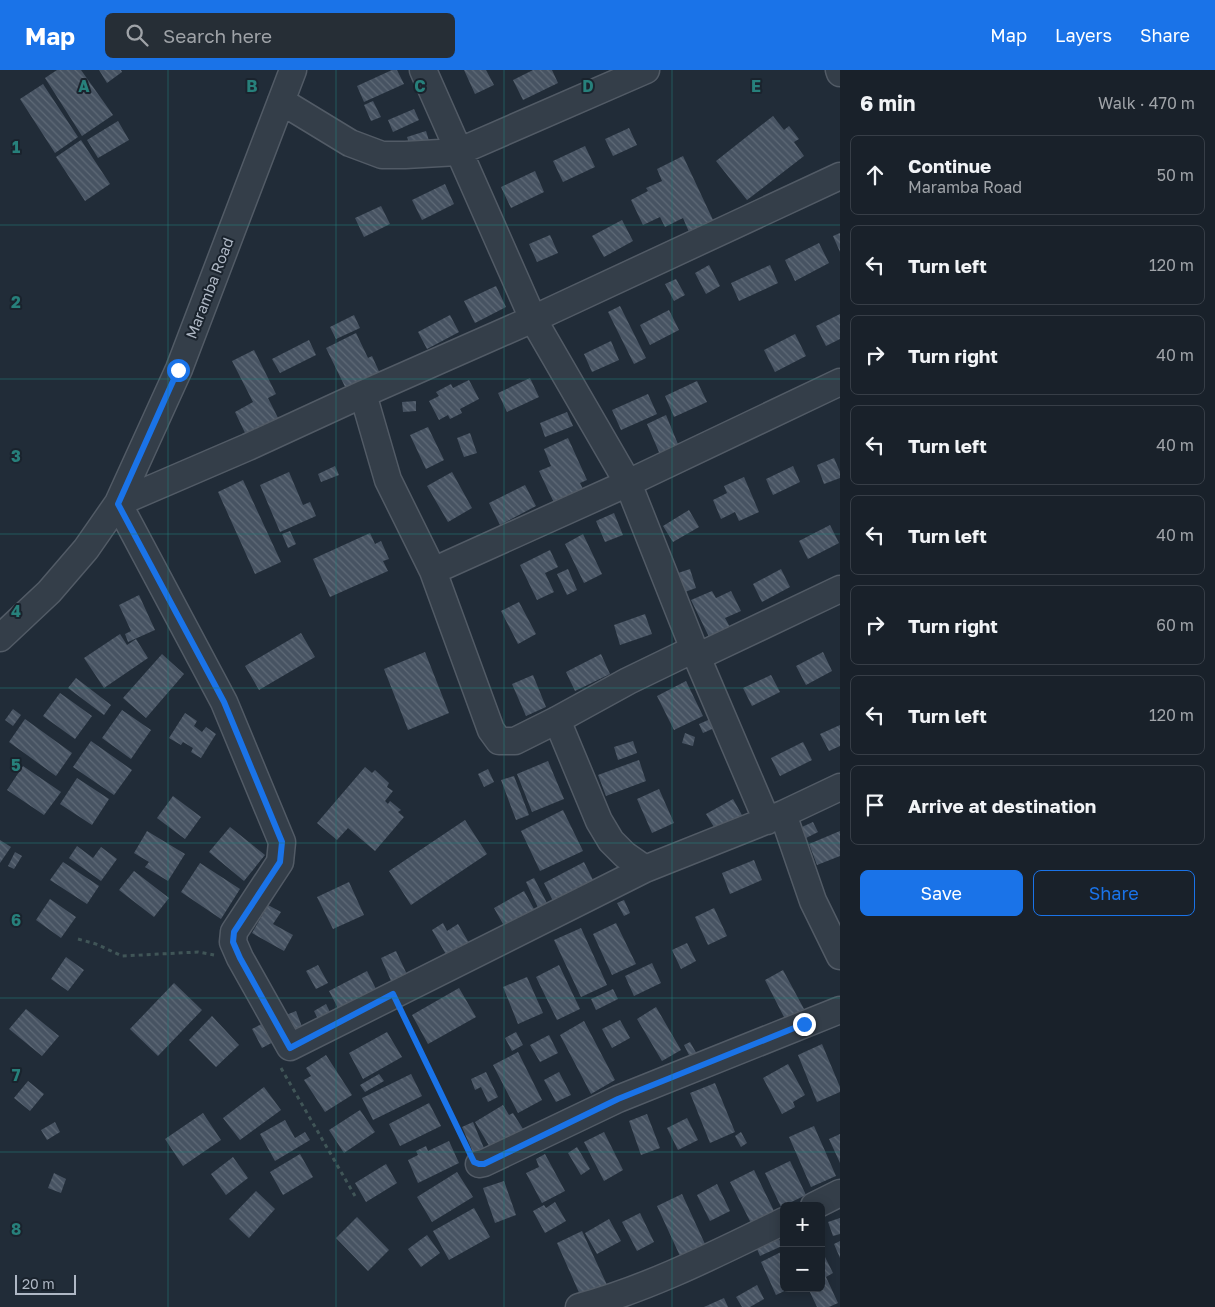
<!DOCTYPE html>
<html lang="en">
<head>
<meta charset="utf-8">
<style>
  :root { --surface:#19212a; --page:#262e36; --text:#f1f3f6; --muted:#9fa3a8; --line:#373e47; --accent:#1a73e8 }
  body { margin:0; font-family:"Golos Text",sans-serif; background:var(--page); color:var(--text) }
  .controls { position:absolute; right:15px; bottom:15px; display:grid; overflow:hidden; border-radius:8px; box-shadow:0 2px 12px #0003 }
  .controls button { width:45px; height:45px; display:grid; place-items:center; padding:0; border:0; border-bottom:1px solid var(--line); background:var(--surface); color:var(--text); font:25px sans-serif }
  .scale { position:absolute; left:15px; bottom:12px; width:61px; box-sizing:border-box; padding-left:5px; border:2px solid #afb8c5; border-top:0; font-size:14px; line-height:18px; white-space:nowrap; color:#afb8c5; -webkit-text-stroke:4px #1a232d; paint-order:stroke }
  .stop { position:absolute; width:15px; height:15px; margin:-11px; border:4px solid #1a73e8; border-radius:50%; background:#fff }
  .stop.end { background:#1a73e8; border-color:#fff; box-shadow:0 1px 5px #0008 }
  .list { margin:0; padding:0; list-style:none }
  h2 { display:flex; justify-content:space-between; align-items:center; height:65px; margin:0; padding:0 20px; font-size:21px }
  h2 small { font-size:16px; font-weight:400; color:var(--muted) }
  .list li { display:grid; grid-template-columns:32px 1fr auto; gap:15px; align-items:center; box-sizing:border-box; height:80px; margin:0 10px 10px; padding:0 10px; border:1px solid var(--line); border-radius:8px }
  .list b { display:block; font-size:19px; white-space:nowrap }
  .list p { margin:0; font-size:16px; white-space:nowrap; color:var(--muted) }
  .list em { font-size:16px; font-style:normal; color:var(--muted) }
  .actions { display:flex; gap:10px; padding:15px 20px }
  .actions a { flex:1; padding:11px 0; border:1px solid var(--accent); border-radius:8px; text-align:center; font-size:18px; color:var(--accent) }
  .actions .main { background:var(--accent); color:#fff }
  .icon { flex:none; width:28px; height:28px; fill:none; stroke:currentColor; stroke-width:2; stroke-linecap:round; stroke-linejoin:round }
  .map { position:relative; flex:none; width:840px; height:1237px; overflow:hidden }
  header { display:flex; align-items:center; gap:30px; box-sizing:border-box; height:70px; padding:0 25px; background:var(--accent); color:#fff }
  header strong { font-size:24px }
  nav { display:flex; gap:28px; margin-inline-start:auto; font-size:18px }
  .search { width:350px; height:45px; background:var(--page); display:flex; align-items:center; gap:12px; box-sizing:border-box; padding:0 18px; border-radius:8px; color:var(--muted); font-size:19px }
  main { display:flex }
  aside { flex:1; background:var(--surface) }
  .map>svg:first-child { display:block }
  .building { fill:url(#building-back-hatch) }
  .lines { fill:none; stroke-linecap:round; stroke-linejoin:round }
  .minor-casing { stroke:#525b66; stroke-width:29 }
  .path { stroke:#405557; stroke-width:3; stroke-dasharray:4 4; stroke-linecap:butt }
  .minor { stroke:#343e49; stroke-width:26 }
  .route { stroke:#1a73e8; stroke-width:6 }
  .grid { fill:none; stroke:#27807b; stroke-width:1; stroke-opacity:0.55 }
  .labels { text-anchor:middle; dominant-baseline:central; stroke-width:4; stroke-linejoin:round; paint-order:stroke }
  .street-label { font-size:15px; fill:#afb8c5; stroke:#1a232d }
  .grid-label { font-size:16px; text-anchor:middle; font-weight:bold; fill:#27807b; stroke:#1a232d; stroke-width:4; stroke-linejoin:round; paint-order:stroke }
</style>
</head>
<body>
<header>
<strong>Map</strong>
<div class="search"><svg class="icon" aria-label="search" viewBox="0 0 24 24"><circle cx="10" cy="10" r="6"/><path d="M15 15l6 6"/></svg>Search here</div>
<nav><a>Map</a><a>Layers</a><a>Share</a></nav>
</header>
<main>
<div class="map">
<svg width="840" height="1237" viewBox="0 0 840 1237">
  <defs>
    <pattern id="building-back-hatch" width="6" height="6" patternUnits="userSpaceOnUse" patternTransform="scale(1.25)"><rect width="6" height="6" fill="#475362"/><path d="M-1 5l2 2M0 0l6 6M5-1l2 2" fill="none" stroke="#5f6a77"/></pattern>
  </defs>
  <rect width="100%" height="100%" fill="#212c38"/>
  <path class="building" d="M57 0H81L113 45 82 66 45 8Z
    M99 0H121L122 2 107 13Z
    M392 0H397L404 14 364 32 357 16Z
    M464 0H486L494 15 475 24Z
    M533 0H552L558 13 523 30 513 10Z
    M43 14 78 67 55 83 20 29Z
    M373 31 381 47 371 51 364 35Z
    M414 39 419 50 393 62 388 50Z
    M773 46 784 60 789 56 799 69 794 72 804 86 747 130 716 91Z
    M118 51 129 70 98 88 87 70Z
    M629 58 637 75 613 86 605 69Z
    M426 61 430 74 411 79 407 67Z
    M81 70 110 114 85 131 56 87Z
    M585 76 595 97 563 112 553 91Z
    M683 86 713 150 689 162 683 148 665 157 660 147 643 155 631 130 648 121 646 118 662 111 657 99Z
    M535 101 544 122 511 138 501 117Z
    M445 114 454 134 422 150 412 130Z
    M381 136 390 154 364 167 355 148Z
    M622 150 633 171 604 187 592 166Z
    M840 163V182L833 166Z
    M550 165 558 183 537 192 529 174Z
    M819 173 829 193 795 211 785 190Z
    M709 195 720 216 706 224 695 203Z
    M770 195 778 213 739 231 731 213Z
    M676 209 685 225 674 231 665 214Z
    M496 216 506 237 475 253 464 231Z
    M620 236 646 288 634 294 608 242Z
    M669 240 679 260 650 275 640 255Z
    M840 244V269L826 276 816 256Z
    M354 245 360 258 336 269 330 257Z
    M450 245 459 262 427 279 418 262Z
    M356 263 368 288 372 286 382 308 349 325 326 278Z
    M795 264 806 286 775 302 764 280Z
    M309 270 316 285 280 303 272 289Z
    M611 271 619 290 592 302 584 284Z
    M254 280 276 324 268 328 279 350 247 367 235 342 253 332 232 291Z
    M530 308 539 327 507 342 498 323Z
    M469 310 479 329 460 339 462 343 450 349 448 345 439 350 429 331 439 326 436 322 451 314 453 318Z
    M697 311 707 332 674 347 665 326Z
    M648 324 657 344 621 360 612 340Z
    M416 331V341L403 342 402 332Z
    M567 342 573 356 545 367 540 353Z
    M666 345 680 379 661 387 647 354Z
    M428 357 444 390 426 399 410 365Z
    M470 363 477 383 464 387 457 368Z
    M568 368 587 410 580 413 585 423 556 437 539 401 551 396 544 379Z
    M834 388 840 402V408L824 414 817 395Z
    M335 396 339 405 321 412 318 404Z
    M793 396 800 412 773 425 766 409Z
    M289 402 303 435 310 432 316 446 280 462 260 415Z
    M452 402 472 438 448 452 427 416Z
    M744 407 759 442 739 451 735 442 721 449 713 430 727 423 724 416Z
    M243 410 281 492 255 504 218 422Z
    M525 415 536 436 500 455 489 433Z
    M689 440 699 457 673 472 663 456Z
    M614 443 623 465 605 472 596 451Z
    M830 455 839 473 808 489 799 471Z
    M290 461 296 474 288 478 282 464Z
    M370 463 375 474 381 471 389 489 383 491 388 501 330 527 313 489Z
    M583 464 602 504 584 513 565 474Z
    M550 480 558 497 545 503 554 522 537 530 520 495Z
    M568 499 577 520 567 525 557 504Z
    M690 499 696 518 682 523 675 504Z
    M781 499 790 517 762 532 753 514Z
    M712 521 716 528 731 521 741 541 725 548 731 559 710 569 691 530Z
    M139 525 155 560 128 572 125 564 131 561 119 535Z
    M519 532 536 564 518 574 501 541Z
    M645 544 652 564 620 575 614 555Z
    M301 563 315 587 259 620 245 596Z
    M120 564 127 575 136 569 148 588 104 618 84 588Z
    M425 582 449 643 408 660 384 599Z
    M823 582 832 601 806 615 796 596Z
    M162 584 184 604 146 648 123 628Z
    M601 584 610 604 575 621 566 602Z
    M533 605 546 637 526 646 512 614Z
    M771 605 780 622 752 636 743 618Z
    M76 608 111 635 104 645 68 618Z
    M686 611 703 646 674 660 657 626Z
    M60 623 92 646 75 669 43 646Z
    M13 639 21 645 13 656 5 650Z
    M122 640 151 660 131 689 102 668Z
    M185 643 197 651 194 656 202 662 206 657 216 664 201 688 191 682 193 678 183 672 181 675 169 668Z
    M715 647 719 656 703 663 699 654Z
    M25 649 72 683 56 706 9 672Z
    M840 655V676L829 681 820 664Z
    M685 663 695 667 693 676 682 673Z
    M91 671 132 700 114 725 73 697Z
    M633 671 637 683 618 690 614 677Z
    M803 672 812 690 780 706 771 688Z
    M639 690 646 711 606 726 598 705Z
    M548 691 564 729 532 742 517 704Z
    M23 696 61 722 44 745 7 720Z
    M365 697 372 703 375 700 389 713 387 717 393 721 385 731 388 734 390 731 401 740 398 742 404 747 375 781 348 758 337 770 317 753Z
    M488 699 494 712 484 717 478 704Z
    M514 706 529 745 516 750 501 710Z
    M77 708 109 729 92 755 60 734Z
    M659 719 674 753 652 763 637 729Z
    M173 726 201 747 185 769 157 748Z
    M733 729 743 747 717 762 706 744Z
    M563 740 583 781 540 801 521 761Z
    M465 750 487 784 411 835 389 801Z
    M813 752 818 762 800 771 795 760Z
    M230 757 265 785 244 811 209 782Z
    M147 761 185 784 168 811 145 797 149 792 134 783Z
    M840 761V786L817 795 809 774Z
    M0 770 11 777 0 793Z
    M77 776 93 788 101 777 117 789 101 811 69 788Z
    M15 782 22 786 14 799 8 796Z
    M754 790 762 810 730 824 722 803Z
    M63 792 99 816 87 834 50 810Z
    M584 792 593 810 553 831 544 813Z
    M200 793 240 819 221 849 181 822Z
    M134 801 169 828 154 847 119 820Z
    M534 808 549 837 540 842 526 812Z
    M349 812 364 845 333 859 317 827Z
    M524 821 539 848 507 861 494 838Z
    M50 829 76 847 61 868 36 850Z
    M624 830 630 843 624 846 617 833Z
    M268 835 281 842 273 854 293 865 284 881 252 863Z
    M714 838 727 866 708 875 695 847Z
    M443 853 447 861 458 854 473 880 451 893 432 860Z
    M616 853 636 894 612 905 593 864Z
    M581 858 607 915 581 927 554 870Z
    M687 873 696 891 681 899 672 880Z
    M396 881 411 913 395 920 381 888Z
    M66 887 84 900 68 921 51 909Z
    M652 893 661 913 634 926 625 906Z
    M318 895 328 913 316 919 306 901Z
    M559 895 580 939 557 950 536 907Z
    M783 900 804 939 785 949 765 910Z
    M367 901 379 925 341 944 329 921Z
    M527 907 543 943 518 954 503 917Z
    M174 913 202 940 158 986 130 959Z
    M459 918 476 947 428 974 412 945Z
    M613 919 618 929 596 940 591 929Z
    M326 934 334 950 322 957 314 941Z
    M656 937 681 980 662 991 637 949Z
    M26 939 59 966 42 986 9 959Z
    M296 941 304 962 289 968 281 947Z
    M212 946 239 975 216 997 189 970Z
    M269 950 279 969 262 978 252 959Z
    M620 950 630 968 612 978 602 959Z
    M584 951 615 1010 591 1024 560 965Z
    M387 962 402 987 363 1009 349 983Z
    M516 962 523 975 512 981 505 968Z
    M549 965 558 983 540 992 530 975Z
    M690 972 698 986 691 989 684 975Z
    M822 974 840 1017V1022L817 1032 798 985Z
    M518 982 542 1030 518 1043 493 995Z
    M326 985 352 1025 325 1042 304 1010 311 1006 306 998Z
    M788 994 805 1025 793 1032 795 1037 782 1044 763 1008Z
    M486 1002 498 1027 488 1032 481 1017 475 1020 471 1009Z
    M559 1002 571 1025 556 1032 544 1010Z
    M379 1004 384 1011 365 1022 360 1015Z
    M411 1004 422 1026 373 1050 362 1028Z
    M28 1011 44 1024 30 1041 14 1028Z
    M715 1013 735 1062 710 1073 690 1023Z
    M264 1017 281 1040 240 1070 223 1048Z
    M429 1033 441 1056 400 1076 389 1054Z
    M503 1035 509 1045 513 1043 523 1059 491 1079 475 1052Z
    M360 1040 375 1062 344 1083 329 1060Z
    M203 1043 221 1070 183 1096 165 1069Z
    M647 1044 660 1078 641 1085 629 1051Z
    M687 1048 698 1070 678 1080 667 1058Z
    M285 1050 295 1068 305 1062 310 1070 275 1091 260 1064Z
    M55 1052 60 1062 47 1070 41 1060Z
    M473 1052 486 1083 475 1087 462 1057Z
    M814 1056 836 1106 811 1117 789 1067Z
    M604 1062 623 1100 604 1111 584 1072Z
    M741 1062 747 1073 741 1077 735 1066Z
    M840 1064V1093L829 1069Z
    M449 1071 459 1093 418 1113 408 1090 418 1085 416 1081 426 1076 428 1081Z
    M577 1077 590 1099 581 1105 568 1083Z
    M300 1084 313 1107 283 1125 270 1102Z
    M545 1084 565 1121 542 1133 526 1103 539 1097 536 1089Z
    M233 1087 248 1108 226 1125 211 1104Z
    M790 1091 806 1125 781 1137 765 1103Z
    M386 1094 397 1113 366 1132 355 1113Z
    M754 1100 774 1141 751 1153 730 1112Z
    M457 1102 473 1127 432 1152 417 1127Z
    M54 1103 66 1109 61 1123 48 1118Z
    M504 1111 516 1145 495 1153 483 1118Z
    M717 1114 730 1141 710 1151 697 1125Z
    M256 1121 275 1139 249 1168 229 1149Z
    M682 1124 705 1174 680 1186 657 1136Z
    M555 1132 566 1151 545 1163 533 1141 544 1135 546 1138Z
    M474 1138 490 1167 449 1190 433 1161Z
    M640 1143 654 1172 637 1181 622 1152Z
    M357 1147 389 1180 368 1201 336 1168Z
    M840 1148V1164L833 1166 828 1152Z
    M609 1149 621 1171 597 1184 585 1163Z
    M582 1161 607 1215 581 1227 557 1173Z
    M427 1165 440 1183 421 1197 408 1179Z
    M779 1169 782 1176 760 1186 757 1179Z
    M840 1171V1188L834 1174Z
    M821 1179 833 1203 826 1207 838 1233 829 1237H817L808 1218H821Z
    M781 1182 784 1189V1218H791L776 1225 761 1192Z
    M757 1215 764 1229 750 1237H742L736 1227Z
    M724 1228 728 1237H704Z"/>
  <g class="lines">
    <defs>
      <path id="minor" d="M423 0 533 249 628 413 433 501
        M839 0 840 3
        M281 31 350 73 382 85H405L458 82 646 0
        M840 312 628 413 697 587 840 519
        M363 324 388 410 433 501 491 660 499 671H515L557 650 628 611 694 579
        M0 568 49 522 86 479 118 433 179 299 293 0
        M697 587 767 751
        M557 650 599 751 611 771 625 785 645 799 783 744 840 717
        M783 744 813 831 840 886
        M645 799 290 977 240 888 233 872 234 862 280 792 282 772 224 632 118 433 248 377 363 324 533 249 840 106
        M479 1094 484 1093 618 1029 840 940
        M814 1136 840 1123
        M579 1237C650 1218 718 1183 784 1151"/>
    </defs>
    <use href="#minor" class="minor-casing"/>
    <path class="path" d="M78 869 96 874 122 886 198 882 214 885
      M403 944 466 1076
      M281 998 355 1126"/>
    <use href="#minor" class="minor"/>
  </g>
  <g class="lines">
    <path class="route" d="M178 300 118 434 224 632 282 772 280 792 234 862 233 872 240 888 290 978 393 924 474 1092 479 1094H484L618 1029 804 954"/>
  </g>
  <path class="grid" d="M168 0V1237M336 0V1237M504 0V1237M672 0V1237M0 155H840M0 309H840M0 464H840M0 618H840M0 773H840M0 928H840M0 1082H840"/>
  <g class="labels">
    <g class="street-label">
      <text transform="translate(209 218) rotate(-69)">Maramba Road</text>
    </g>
  </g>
  <g class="grid-label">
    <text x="84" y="22">A</text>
    <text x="252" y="22">B</text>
    <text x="420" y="22">C</text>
    <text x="588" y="22">D</text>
    <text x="756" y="22">E</text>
    <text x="16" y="83">1</text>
    <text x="16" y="238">2</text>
    <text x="16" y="392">3</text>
    <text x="16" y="547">4</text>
    <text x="16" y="701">5</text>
    <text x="16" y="856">6</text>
    <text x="16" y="1011">7</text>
    <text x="16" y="1165">8</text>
  </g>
</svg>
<div class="controls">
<button>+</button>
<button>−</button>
</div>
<div class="scale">20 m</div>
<div class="stop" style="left:178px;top:300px"></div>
<div class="stop end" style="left:804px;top:954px"></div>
</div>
<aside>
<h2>6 min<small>Walk · 470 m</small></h2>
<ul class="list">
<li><svg class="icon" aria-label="ahead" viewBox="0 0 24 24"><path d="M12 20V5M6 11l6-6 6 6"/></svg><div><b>Continue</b><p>Maramba Road</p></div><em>50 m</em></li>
<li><svg class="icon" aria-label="left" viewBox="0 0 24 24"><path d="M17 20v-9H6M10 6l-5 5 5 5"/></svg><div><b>Turn left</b></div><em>120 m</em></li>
<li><svg class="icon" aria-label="right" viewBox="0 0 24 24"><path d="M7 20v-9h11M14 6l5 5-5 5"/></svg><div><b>Turn right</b></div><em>40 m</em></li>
<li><svg class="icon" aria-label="left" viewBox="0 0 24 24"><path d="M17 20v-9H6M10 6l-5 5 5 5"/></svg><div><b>Turn left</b></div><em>40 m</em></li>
<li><svg class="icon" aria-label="left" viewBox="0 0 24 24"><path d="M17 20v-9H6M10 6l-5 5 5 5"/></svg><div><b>Turn left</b></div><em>40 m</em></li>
<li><svg class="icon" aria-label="right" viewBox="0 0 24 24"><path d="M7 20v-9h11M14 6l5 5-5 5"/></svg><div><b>Turn right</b></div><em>60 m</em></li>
<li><svg class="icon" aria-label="left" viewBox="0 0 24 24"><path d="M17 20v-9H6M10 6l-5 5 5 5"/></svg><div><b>Turn left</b></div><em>120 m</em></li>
<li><svg class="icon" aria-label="arrive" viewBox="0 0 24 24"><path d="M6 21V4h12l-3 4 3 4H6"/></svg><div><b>Arrive at destination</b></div></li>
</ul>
<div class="actions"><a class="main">Save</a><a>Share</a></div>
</aside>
</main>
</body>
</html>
